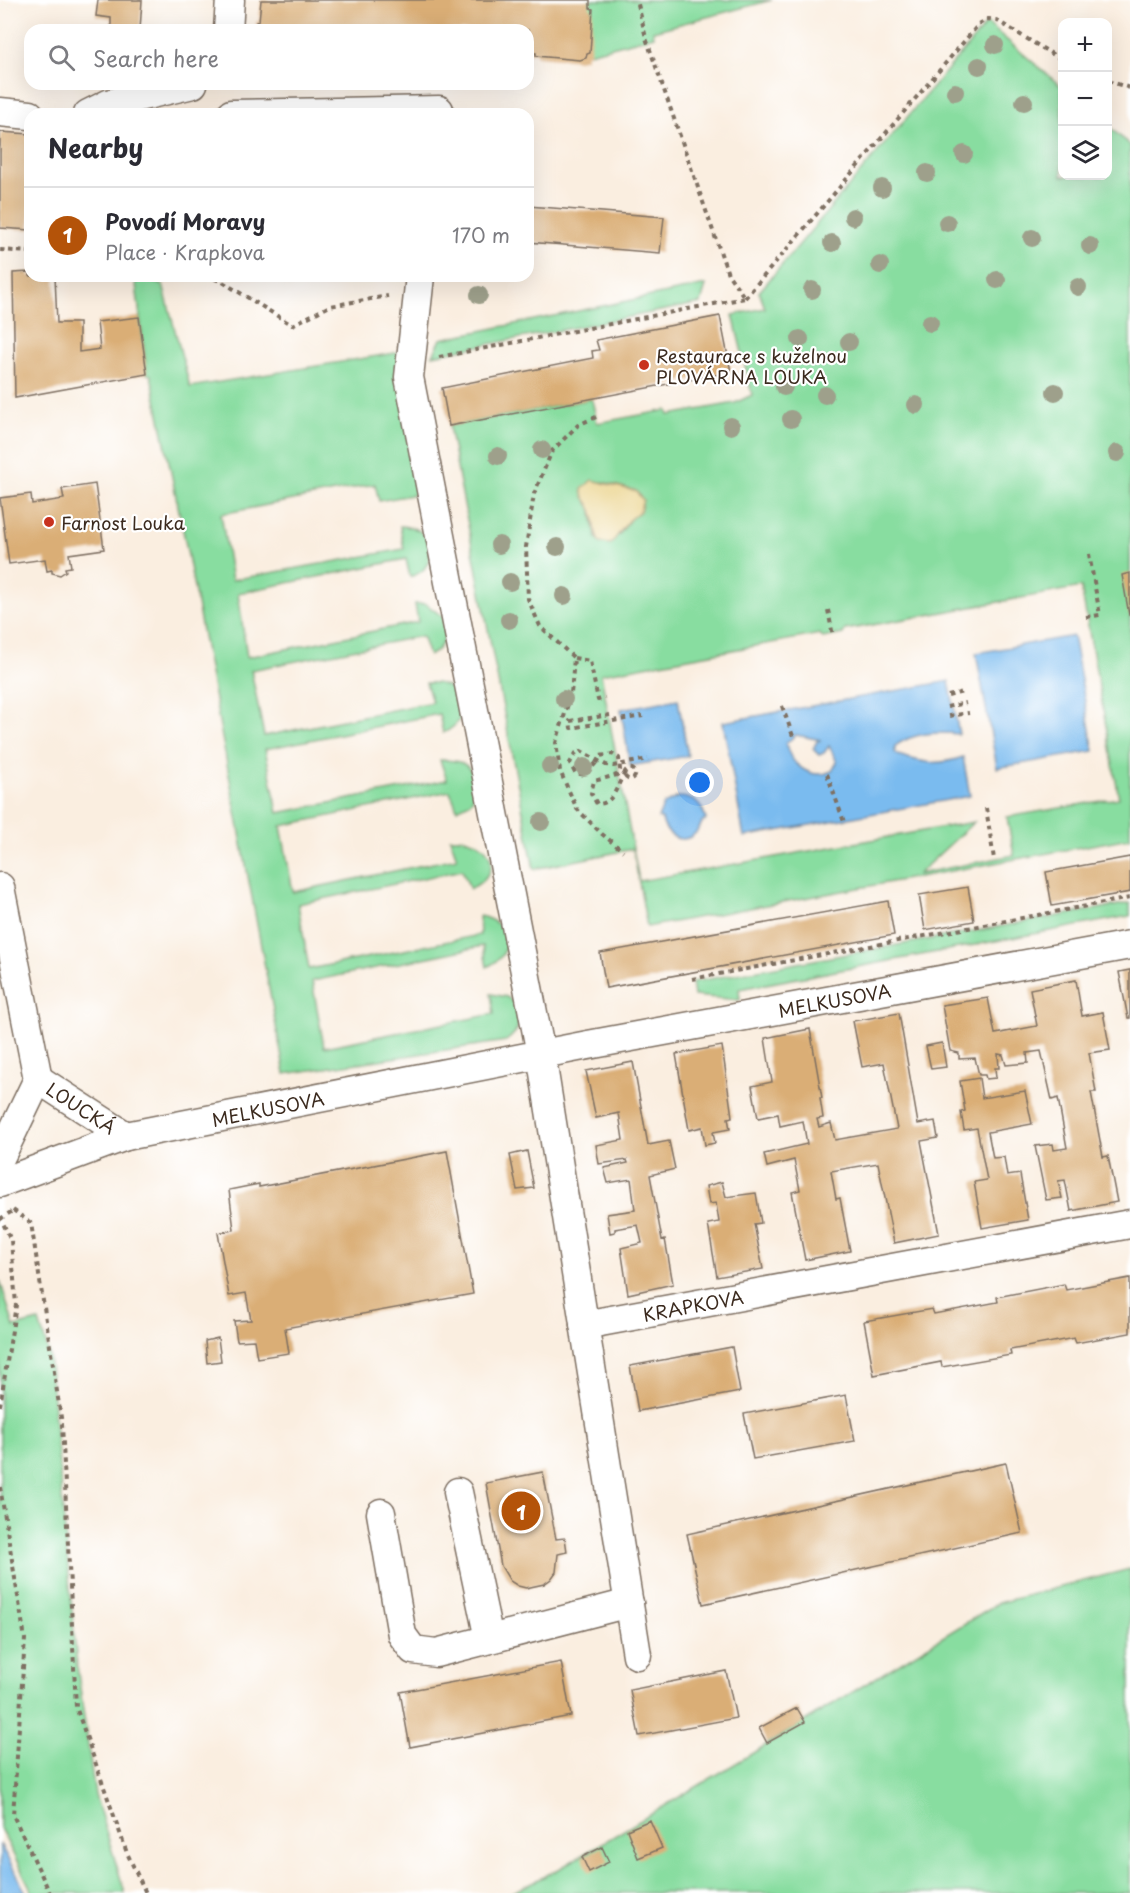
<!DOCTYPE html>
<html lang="en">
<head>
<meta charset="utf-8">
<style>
  :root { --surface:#fff; --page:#f7f7f7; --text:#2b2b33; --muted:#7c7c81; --line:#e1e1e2; --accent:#b45309 }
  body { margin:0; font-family:"Playpen Sans",sans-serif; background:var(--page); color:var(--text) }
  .controls { position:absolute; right:18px; top:18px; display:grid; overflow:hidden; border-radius:12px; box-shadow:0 6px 24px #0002 }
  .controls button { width:54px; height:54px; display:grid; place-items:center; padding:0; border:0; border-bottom:2px solid var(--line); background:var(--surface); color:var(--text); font:30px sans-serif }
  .you { position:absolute; left:700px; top:783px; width:21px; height:21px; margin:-15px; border:4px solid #fff; border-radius:50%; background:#1a73e8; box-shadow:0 0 0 9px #1a73e833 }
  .badge { display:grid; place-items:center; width:39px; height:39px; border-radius:50%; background:var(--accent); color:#fff; font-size:20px; font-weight:700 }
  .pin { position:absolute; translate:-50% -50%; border:3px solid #fff; box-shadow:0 2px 6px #0006 }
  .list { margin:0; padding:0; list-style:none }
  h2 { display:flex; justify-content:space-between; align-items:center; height:78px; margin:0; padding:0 24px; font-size:26px }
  h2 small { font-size:20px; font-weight:400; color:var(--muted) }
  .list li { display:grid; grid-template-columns:39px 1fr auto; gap:18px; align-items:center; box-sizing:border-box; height:96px; padding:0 24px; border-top:2px solid var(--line) }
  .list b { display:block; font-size:22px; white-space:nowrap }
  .list p { margin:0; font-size:20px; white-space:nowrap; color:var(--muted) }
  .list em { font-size:20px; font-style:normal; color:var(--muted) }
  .icon { flex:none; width:33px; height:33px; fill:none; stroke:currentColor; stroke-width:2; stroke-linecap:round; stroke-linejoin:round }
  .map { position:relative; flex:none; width:1130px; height:1893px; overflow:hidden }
  .search { position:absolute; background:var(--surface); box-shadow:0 6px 24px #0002; left:24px; top:24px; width:510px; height:66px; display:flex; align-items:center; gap:15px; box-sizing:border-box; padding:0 21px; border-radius:18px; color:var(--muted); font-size:22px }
  .panel { position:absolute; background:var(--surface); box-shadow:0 6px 24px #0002; left:24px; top:108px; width:510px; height:174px; border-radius:18px }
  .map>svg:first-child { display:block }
  .green { fill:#88dda0; stroke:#62845f; stroke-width:1.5; fill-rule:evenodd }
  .sand { fill:#eeda9e; stroke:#94825e; stroke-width:1.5 }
  .water { fill:#7abbef; stroke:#5a7286; stroke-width:1.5; fill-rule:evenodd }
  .building { fill:#daae76 }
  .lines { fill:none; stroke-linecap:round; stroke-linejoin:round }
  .minor-casing { stroke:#7e6f62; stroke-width:31 }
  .path { stroke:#7e6f62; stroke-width:4; stroke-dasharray:4.5 4.5; stroke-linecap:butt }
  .minor { stroke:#fff; stroke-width:28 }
  .path-bridge { stroke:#7e6f62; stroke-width:4; stroke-dasharray:4.5 4.5; stroke-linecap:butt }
  .tree { fill:#9ea08b }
  .poi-dot { fill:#c8321e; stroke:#fff; stroke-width:2 }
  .labels { text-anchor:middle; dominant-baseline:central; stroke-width:4.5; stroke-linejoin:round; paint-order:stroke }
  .poi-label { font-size:18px; fill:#3b2a1e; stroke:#fff; text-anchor:start }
  .street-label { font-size:18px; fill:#3b2a1e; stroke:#fff }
</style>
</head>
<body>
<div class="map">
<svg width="1130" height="1893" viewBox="0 0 1130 1893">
  <rect width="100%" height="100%" fill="#fff"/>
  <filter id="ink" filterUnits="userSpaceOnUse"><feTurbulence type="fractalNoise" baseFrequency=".0167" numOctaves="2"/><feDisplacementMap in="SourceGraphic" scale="12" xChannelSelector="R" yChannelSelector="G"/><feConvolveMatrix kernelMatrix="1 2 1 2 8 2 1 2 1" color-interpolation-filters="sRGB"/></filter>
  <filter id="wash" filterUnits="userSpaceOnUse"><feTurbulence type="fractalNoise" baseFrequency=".008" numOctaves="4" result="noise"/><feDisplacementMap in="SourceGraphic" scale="24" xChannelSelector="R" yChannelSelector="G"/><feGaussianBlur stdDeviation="1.35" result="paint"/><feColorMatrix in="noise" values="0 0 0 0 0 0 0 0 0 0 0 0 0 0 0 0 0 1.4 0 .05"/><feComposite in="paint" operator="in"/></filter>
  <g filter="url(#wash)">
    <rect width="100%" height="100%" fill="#faeee0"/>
    <path class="green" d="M589 0H772L653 31 654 36 589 53Z
      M987 23 1062 87V176H1108V126L1130 145V838L647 927 633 849 534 869 449 426 592 399 597 423 667 410 669 415 735 403 752 395 733 315 765 308 759 292ZM603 482 636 491 640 511 630 519 619 535 596 538 591 506ZM1081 587 1119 798 1007 817 1014 855 918 874 974 822 639 881 601 674 820 634 823 638 843 634 845 630Z
      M135 276 163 285 190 387 401 352 428 492 379 501 375 484 221 514 232 580 404 549 400 526C408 527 417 527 423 534 431 541 432 558 426 566 423 572 416 575 410 577L406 559 238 593 247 657 418 622 415 604H426L444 618C447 635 445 647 429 656L422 636 251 670 264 736 432 702 426 683C463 679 476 719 443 733L439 714 265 749 278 813 447 780 440 760C448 760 457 760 464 764 476 771 479 791 470 802 467 805 461 807 457 809L450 791 281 826 293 892 457 858 450 838C489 834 509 870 470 889L462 870 298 904 309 969 480 935 479 916C511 922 517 953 487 967L483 946 312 981 324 1047 494 1014 491 994 507 997 518 1006C520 1024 520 1031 506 1041L285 1074 186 545 151 375 147 374Z
      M706 285 701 303 433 355 441 339Z
      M1130 903V916L739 989 740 1000 694 996 692 982Z
      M0 1280 14 1327 39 1321 49 1354 77 1666 95 1795 125 1893H33L0 1828Z
      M1130 1569V1893H511L559 1869 753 1753 998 1603Z"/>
    <path class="sand" d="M592 480 636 491 643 500 640 511 630 519 611 544 600 543C593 533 596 521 592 510 589 502 582 498 582 489Z"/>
    <path class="water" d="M1073 636 1094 751 997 768 976 653Z
      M949 681 959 734C937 732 914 732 895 746V752L898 755C923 763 937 766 963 757L970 796 744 837 723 722ZM796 735 821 740 817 741 813 749 819 755 824 753 829 746 837 762 832 771C811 781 789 764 786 743Z
      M678 699 688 756 630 766 621 709Z
      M678 797C694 797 703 805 706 820L702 822C694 846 667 844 662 819L658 818 664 804Z
      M0 1844 26 1893H0Z"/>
    <g id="blocks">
      <path class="building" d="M98 0H142L140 30H111V18L96 16Z
        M261 0H590V8L593 9 590 53 587 54 586 58 580 60 536 56V53H528V30H256V22L259 21Z
        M0 132 30 134V230L0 228Z
        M528 206 664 217 660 253 528 242Z
        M30 272V276H55L57 323H79V352L100 349 97 322 139 317 147 374 15 398 13 273Z
        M720 316 731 372 449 426 442 388 593 358 592 351 599 350 596 340Z
        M95 484 104 549 69 554 71 567 65 568 66 571 60 575 52 573V570L47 571 45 559 9 564 0 498 31 494 32 504 64 499 62 489Z
        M1130 573V614L1129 615 1122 575Z
        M1130 857V892L1052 906 1046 872Z
        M968 887 974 921 925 930 919 895Z
        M888 901 894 935 606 988 600 953Z
        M1130 970V1018H1128L1119 972Z
        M1076 980 1082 1016 1103 1012 1110 1050 1089 1053 1096 1092H1091L1103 1157 1108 1156 1117 1202 1071 1211 1065 1180 1058 1181 1062 1198 1046 1200 1035 1146 1053 1144 1054 1150 1067 1148 1058 1098 1052 1100 1041 1051 1027 1053 1028 1063 1006 1065 1003 1055 998 1054 999 1068H995L996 1078 986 1079 985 1075H979L975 1058 959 1059V1053L950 1051 942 1005 988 998 995 1034 1037 1026 1030 989Z
        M899 1013 918 1124 935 1121 938 1138 921 1141 939 1234 894 1243 878 1163 831 1171 836 1199 840 1198 850 1251 805 1260 792 1192 800 1190 794 1160 767 1167 764 1154 807 1144 803 1121 780 1126 778 1114 758 1118 752 1086 772 1082 765 1038 810 1029 822 1098H820L823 1118 817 1119 819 1127 831 1123 835 1140 897 1129 884 1063 862 1067 853 1021Z
        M942 1043 946 1067 931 1069 926 1046Z
        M722 1046 732 1117 728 1118 730 1129 713 1132 715 1143 705 1145 702 1127 689 1130 676 1054Z
        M633 1062 648 1145 669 1141 675 1169 650 1175 662 1240 665 1239 673 1284 628 1294 621 1248 642 1243 638 1225 615 1229V1232L610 1233 607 1214 635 1210 631 1179 608 1183 604 1168 628 1163 627 1160 599 1164 596 1145 623 1140 619 1113 596 1118 586 1071Z
        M979 1078 982 1098 1025 1091 1032 1124 988 1132 993 1158 1004 1157 1007 1176 1020 1174 1028 1220 982 1228 974 1182 987 1180 977 1128 964 1130 961 1112 965 1111 960 1081Z
        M447 1151 473 1294 285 1328 289 1353 257 1358 254 1340 237 1341 234 1321 251 1320 246 1293 229 1296 218 1233 234 1230 229 1190 259 1184V1187Z
        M527 1151 534 1188 517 1190 510 1155Z
        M722 1182 726 1197 756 1193 761 1223 754 1224 763 1269 717 1277 708 1224 719 1222 716 1203 709 1204 706 1186Z
        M1130 1278V1333L1076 1343 1074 1338 1010 1350 1011 1355 942 1367 941 1362 874 1375 864 1321 932 1309 934 1314 998 1302 997 1297 1064 1284 1066 1290Z
        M218 1338 221 1361 207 1363 205 1341Z
        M732 1347 740 1392 638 1411 630 1366Z
        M846 1395 855 1441 753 1459 744 1414Z
        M1006 1463 1022 1533 703 1604 687 1534Z
        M543 1472 556 1539 565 1538 567 1552 558 1554 556 1572 551 1579 544 1584 526 1588 518 1586 510 1581 501 1566 486 1483Z
        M561 1662 571 1716 410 1747 400 1692Z
        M726 1671 736 1718 639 1736 630 1690Z
        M797 1708 805 1722 767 1743 759 1728Z
        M650 1820 662 1848 638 1858 627 1830Z
        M602 1847 609 1862 589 1872 582 1857Z"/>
    </g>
  </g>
  <g filter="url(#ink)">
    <use href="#blocks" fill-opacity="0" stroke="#7e6f62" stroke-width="1.5"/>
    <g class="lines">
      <defs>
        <g id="minor">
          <path d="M228 30 230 0"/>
          <path d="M0 112 30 115"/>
          <path d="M88 114 108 104 193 84"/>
          <path d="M231 114 439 110V114"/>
          <path d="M420 276 409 377 541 1054 637 1655"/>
          <path d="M0 887 38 1079 0 1158"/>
          <path id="s1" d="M38 1079 126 1136"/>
          <path id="s2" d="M0 1183 126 1136 588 1045 1130 945"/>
          <path id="s3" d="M584 1325 1130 1224"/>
          <path d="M458 1492 489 1639"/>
          <path d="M381 1513 402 1635 413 1650 436 1653 629 1603"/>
        </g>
      </defs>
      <use href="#minor" class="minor-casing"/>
      <path class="path" d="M1108 81 1130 88
        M0 250 30 252
        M206 276 221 281 292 325 330 306 388 296
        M745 298 979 24 988 19 996 20 1062 60
        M439 357 745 298 728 274 646 38 637 0
        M596 417 578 425 552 451 534 494 526 547 528 599 540 626 574 658 571 694 556 743 560 771 577 809 602 834 623 851
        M828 610 833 636
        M1086 617 1100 615 1089 554
        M574 658 590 661 598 700 605 698
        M948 696 963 692
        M782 706 793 736
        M947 707 966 703
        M610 715 570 721 571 728 643 716
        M949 716 969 713
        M596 763 585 775 575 773 570 763 576 753 581 751 606 765 613 766 648 759
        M624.5 774a5.5 5.5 0 1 1 11 0a5.5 5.5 0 1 1-11 0Z
        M827 774 844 822
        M986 808 994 859
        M692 979 1130 898
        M13 1210 31 1223 62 1424 76 1707 127 1853 146 1893
        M0 1219 11 1212
        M0 1406 16 1305 11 1240 1 1219
        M0 1487 25 1639 13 1815 50 1893"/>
      <use href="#minor" class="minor"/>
      <path class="path-bridge" d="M596 763 600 756 612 754 619 758 620 770 617 775 594 781 591 793 597 804C615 804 616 785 625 773"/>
    </g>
    <g class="tree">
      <circle cx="995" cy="45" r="9"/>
      <circle cx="979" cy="66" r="9"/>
      <circle cx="955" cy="92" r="9"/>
      <circle cx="1024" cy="102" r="9"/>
      <circle cx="964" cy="154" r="9"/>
      <circle cx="927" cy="173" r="9"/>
      <circle cx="882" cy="188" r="9"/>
      <circle cx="853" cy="217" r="9"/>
      <circle cx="947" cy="223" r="9"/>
      <circle cx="1032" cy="238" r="9"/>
      <circle cx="832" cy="243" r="9"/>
      <circle cx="1090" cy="246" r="9"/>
      <circle cx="880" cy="265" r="9"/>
      <circle cx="997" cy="280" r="9"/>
      <circle cx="1078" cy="287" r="9"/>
      <circle cx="812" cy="290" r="9"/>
      <circle cx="479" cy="295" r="9"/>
      <circle cx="930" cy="323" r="9"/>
      <circle cx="800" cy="339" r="9"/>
      <circle cx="849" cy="342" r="9"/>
      <circle cx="784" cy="387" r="9"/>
      <circle cx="1055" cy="392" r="9"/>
      <circle cx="825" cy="395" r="9"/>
      <circle cx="916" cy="405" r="9"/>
      <circle cx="791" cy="419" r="9"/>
      <circle cx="731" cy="426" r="9"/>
      <circle cx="542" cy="450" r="9"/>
      <circle cx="1117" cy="453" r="9"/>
      <circle cx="498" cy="456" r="9"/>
      <circle cx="499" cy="545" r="9"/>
      <circle cx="557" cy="547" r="9"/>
      <circle cx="510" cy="582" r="9"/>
      <circle cx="564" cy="596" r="9"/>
      <circle cx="509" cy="620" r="9"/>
      <circle cx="564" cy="699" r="9"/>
      <circle cx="550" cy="766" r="9"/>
      <circle cx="584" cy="767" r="9"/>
      <circle cx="541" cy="822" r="9"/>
    </g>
  </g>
  <g class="poi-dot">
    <circle cx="644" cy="365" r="6"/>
    <circle cx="49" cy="522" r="6"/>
  </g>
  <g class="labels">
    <g class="poi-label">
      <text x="656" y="355">Restaurace s kuželnou<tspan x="656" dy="21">PLOVÁRNA LOUKA</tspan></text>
      <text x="61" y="522">Farnost Louka</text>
    </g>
    <g class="street-label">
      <text stroke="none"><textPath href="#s2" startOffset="856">MELKUSOVA</textPath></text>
      <text stroke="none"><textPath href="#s1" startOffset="52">LOUCKÁ</textPath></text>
      <text stroke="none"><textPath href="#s2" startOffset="279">MELKUSOVA</textPath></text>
      <text stroke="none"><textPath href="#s3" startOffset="111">KRAPKOVA</textPath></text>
    </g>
  </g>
</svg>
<div class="controls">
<button>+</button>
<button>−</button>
<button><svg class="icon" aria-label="layers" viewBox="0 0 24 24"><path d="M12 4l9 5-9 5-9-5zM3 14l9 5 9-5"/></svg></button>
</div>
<div class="you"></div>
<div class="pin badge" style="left:521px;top:1511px">1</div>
<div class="search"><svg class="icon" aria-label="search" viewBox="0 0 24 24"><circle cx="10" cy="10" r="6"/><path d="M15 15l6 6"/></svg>Search here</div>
<section class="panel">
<h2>Nearby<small></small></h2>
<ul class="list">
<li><span class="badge">1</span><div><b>Povodí Moravy</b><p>Place · Krapkova</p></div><em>170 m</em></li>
</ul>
</section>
</div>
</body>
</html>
